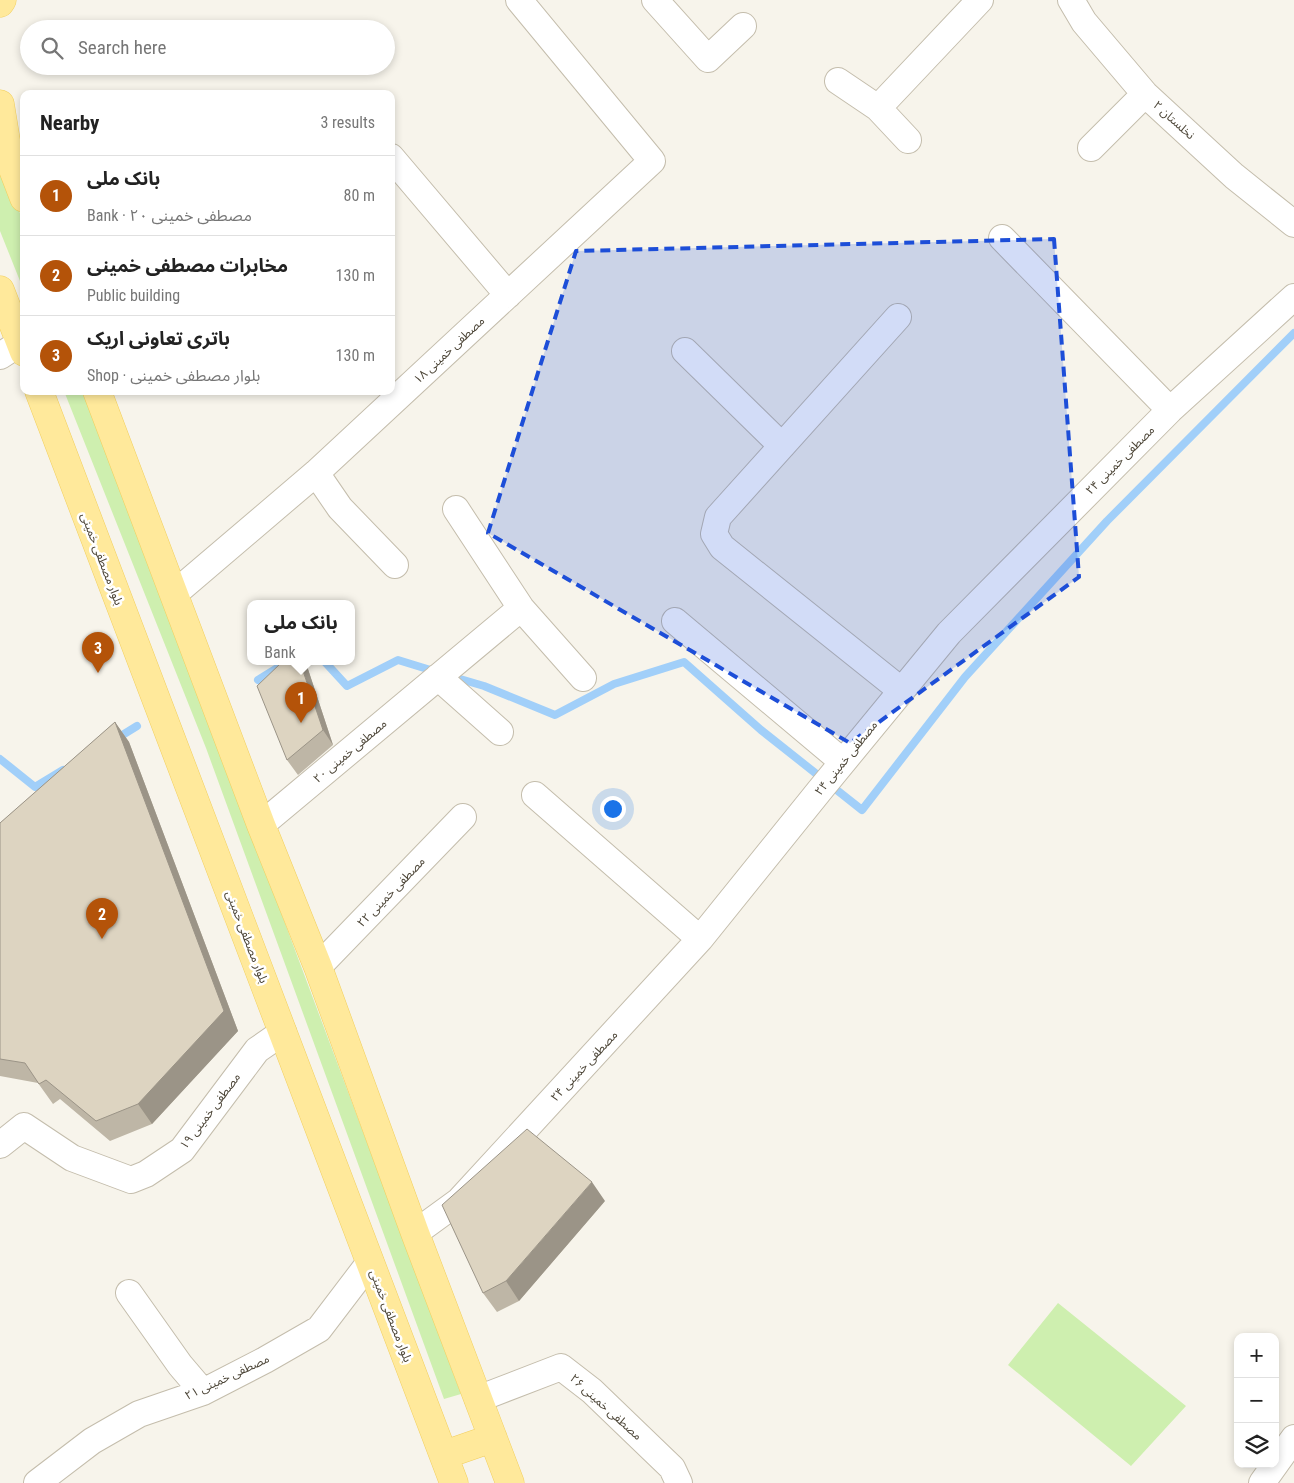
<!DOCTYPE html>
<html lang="en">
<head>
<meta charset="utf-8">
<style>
  :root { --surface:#fff; --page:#f2f2f2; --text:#222; --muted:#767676; --line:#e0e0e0; --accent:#b45309 }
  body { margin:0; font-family:"Roboto Condensed","Noto Sans Arabic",sans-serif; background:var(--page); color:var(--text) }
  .controls { position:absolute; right:15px; bottom:15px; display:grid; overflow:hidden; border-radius:10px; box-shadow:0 2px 8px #0003 }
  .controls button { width:45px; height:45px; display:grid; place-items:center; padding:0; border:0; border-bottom:1px solid var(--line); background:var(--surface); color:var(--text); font:25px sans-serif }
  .you { position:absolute; left:612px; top:808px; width:18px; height:18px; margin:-12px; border:4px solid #fff; border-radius:50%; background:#1a73e8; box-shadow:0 0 0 8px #1a73e833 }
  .badge { display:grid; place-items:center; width:32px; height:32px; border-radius:50%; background:var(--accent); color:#fff; font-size:16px; font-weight:700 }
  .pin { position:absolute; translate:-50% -41px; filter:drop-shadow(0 1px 2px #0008) }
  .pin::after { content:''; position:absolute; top:26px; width:18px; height:15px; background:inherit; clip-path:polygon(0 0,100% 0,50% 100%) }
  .popup { position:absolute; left:247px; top:600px; width:108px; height:65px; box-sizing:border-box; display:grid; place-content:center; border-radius:10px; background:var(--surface); filter:drop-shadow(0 1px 4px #0005); font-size:16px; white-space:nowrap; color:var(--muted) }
  .popup b { font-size:19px; color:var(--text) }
  .popup::after { content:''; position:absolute; left:50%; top:100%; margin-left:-10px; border:10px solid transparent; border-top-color:var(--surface) }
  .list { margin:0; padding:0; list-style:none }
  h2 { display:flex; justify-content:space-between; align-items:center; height:65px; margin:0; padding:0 20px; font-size:21px }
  h2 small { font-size:16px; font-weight:400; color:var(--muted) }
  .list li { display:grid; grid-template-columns:32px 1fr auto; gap:15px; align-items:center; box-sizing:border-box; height:80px; padding:0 20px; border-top:1px solid var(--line) }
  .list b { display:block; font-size:19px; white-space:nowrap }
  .list p { margin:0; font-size:16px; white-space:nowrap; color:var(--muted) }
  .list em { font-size:16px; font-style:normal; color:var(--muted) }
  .icon { flex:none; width:28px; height:28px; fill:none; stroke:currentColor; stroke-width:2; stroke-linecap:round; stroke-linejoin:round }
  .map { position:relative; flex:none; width:1294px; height:1483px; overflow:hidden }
  .search { position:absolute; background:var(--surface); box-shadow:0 2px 8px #0003; left:20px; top:20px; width:375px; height:55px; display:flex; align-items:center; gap:12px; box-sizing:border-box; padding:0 18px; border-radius:28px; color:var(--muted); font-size:19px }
  .panel { position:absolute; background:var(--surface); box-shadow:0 2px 8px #0003; left:20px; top:90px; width:375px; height:305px; border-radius:10px }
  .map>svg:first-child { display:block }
  .green { fill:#ceefaf }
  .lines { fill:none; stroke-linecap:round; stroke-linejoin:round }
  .stream { stroke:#a1cff9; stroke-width:8 }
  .street-casing { stroke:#c4bdac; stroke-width:28 }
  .primary-casing { stroke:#f2cf5e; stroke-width:29 }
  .street { stroke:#fff; stroke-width:26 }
  .primary { stroke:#ffe99b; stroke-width:28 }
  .wall { fill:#beb6a6 }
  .shaded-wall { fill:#9b9487 }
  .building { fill:#ddd4c1; stroke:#9b9487 }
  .marked { fill:#1d4ed8; fill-opacity:0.2; stroke:#1d4ed8; stroke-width:4; stroke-dasharray:10 6; stroke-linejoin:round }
  .labels { text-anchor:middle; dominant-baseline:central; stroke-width:5; stroke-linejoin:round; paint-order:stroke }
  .street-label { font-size:12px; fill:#4c4537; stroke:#fff }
</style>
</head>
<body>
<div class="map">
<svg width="1294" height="1483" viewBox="0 0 1294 1483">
  <rect width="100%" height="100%" fill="#f7f4eb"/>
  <path class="green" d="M0 160 24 224V291L0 231Z
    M64 391H86L461 1394 444 1399 206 748Z
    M1058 1303 1186 1406 1131 1466 1008 1365Z"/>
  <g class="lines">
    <path class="stream" d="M325 662 347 686 398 660 437 672
      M450 676 484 686 555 715 614 684 684 662 761 730 862 810 965 677 1107 521 1294 333
      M258 680 287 662
      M116 739 137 726
      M0 759 35 787 63 770"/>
    <defs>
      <path id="street" d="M655 0 708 59 743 26
        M1071 0 1084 22 1145 94 1234 176 1294 224
        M838 81 878 108
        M908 140 878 108 980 0
        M1091 148 1145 94
        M391 157 508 295
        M1002 238 1170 410
        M898 317 718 517 714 534 722 547 902 691
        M685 351 782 446
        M0 356 20 343
        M316 473 340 508 395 565
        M456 509 521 608 583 678
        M174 594 316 473 652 161 519 0
        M675 621 843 762
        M438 677 500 732
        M535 795 700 939
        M261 825 521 608
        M318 967 463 817
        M0 1145 24 1126 72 1158 131 1180 146 1174 182 1150 257 1050 283 1032
        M415 1233 459 1201 700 939 820 790 949 633 1170 410 1294 297
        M129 1293 180 1365 203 1392
        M478 1399 561 1367 592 1391 672 1468 679 1483
        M37 1483 92 1441 139 1414 203 1392 265 1360 319 1329 370 1262
        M1262 1483 1294 1438"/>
      <path id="primary" d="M0 3 2 0
        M0 104 9 159 24 198
        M0 290 24 352
        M39 391 454 1483
        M97 391 261 825 318 967 415 1233 510 1483
        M444 1455 493 1438"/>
    </defs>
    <use href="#street" class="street-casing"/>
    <use href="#primary" class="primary-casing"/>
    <use href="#street" class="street"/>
    <use href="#primary" class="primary"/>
  </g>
  <path class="wall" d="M282 662H305L306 663 333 745 298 775 287 760Z
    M115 722 129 742 238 1031 152 1124 110 1141 60 1099 53 1104 38 1083 0 1076V823Z
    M605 1201 519 1301 497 1312 483 1293Z"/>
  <path class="shaded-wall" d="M300 662H305L306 663 333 745 323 730Z
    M115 722 129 742 238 1031 152 1124 138 1104Z
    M592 1182 605 1201 519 1301 506 1281Z"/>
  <path class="building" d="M282 662H300L323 730 287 760 257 686Z
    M115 722 224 1011 138 1104 96 1121 46 1080 39 1084 25 1063 0 1059V823Z
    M527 1129 592 1182 506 1281 483 1293 442 1205Z"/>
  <path class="marked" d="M1054 239 1079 577 850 743 488 533 576 251Z"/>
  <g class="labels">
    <g class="street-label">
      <text transform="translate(1174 120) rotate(42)">نخلستان ۲</text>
      <text transform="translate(449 350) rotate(-43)">مصطفی خمینی ۱۸</text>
      <text transform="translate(1120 460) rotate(-45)">مصطفی خمینی ۲۴</text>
      <text transform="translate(102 559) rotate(69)">بلوار مصطفی خمینی</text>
      <text transform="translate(350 751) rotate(-40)">مصطفی خمینی ۲۰</text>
      <text transform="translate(846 758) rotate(-51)">مصطفی خمینی ۲۴</text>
      <text transform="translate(391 892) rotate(-46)">مصطفی خمینی ۲۲</text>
      <text transform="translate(247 937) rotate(69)">بلوار مصطفی خمینی</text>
      <text transform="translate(584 1066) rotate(-47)">مصطفی خمینی ۲۴</text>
      <text transform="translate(210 1111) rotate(-53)">مصطفی خمینی ۱۹</text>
      <text transform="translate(391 1316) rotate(69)">بلوار مصطفی خمینی</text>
      <text transform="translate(227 1377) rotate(-25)">مصطفی خمینی ۲۱</text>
      <text transform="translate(606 1407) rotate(42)">مصطفی خمینی ۲۶</text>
    </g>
  </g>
</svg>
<div class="controls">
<button>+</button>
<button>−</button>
<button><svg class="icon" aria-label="layers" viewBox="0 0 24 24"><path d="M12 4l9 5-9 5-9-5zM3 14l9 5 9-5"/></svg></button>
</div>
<div class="you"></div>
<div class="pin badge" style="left:301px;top:723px">1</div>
<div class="popup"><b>بانک ملی</b>Bank</div>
<div class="pin badge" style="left:102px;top:939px">2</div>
<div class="pin badge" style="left:98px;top:673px">3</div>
<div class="search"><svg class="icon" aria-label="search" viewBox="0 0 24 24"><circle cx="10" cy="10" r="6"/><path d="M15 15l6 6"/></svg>Search here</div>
<section class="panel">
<h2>Nearby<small>3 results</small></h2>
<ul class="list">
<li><span class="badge">1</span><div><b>بانک ملی</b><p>Bank · مصطفی خمینی ۲۰</p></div><em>80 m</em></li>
<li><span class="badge">2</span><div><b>مخابرات مصطفی خمینی</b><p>Public building</p></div><em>130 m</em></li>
<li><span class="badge">3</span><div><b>باتری تعاونی اریک</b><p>Shop · بلوار مصطفی خمینی</p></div><em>130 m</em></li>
</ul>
</section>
</div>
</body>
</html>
